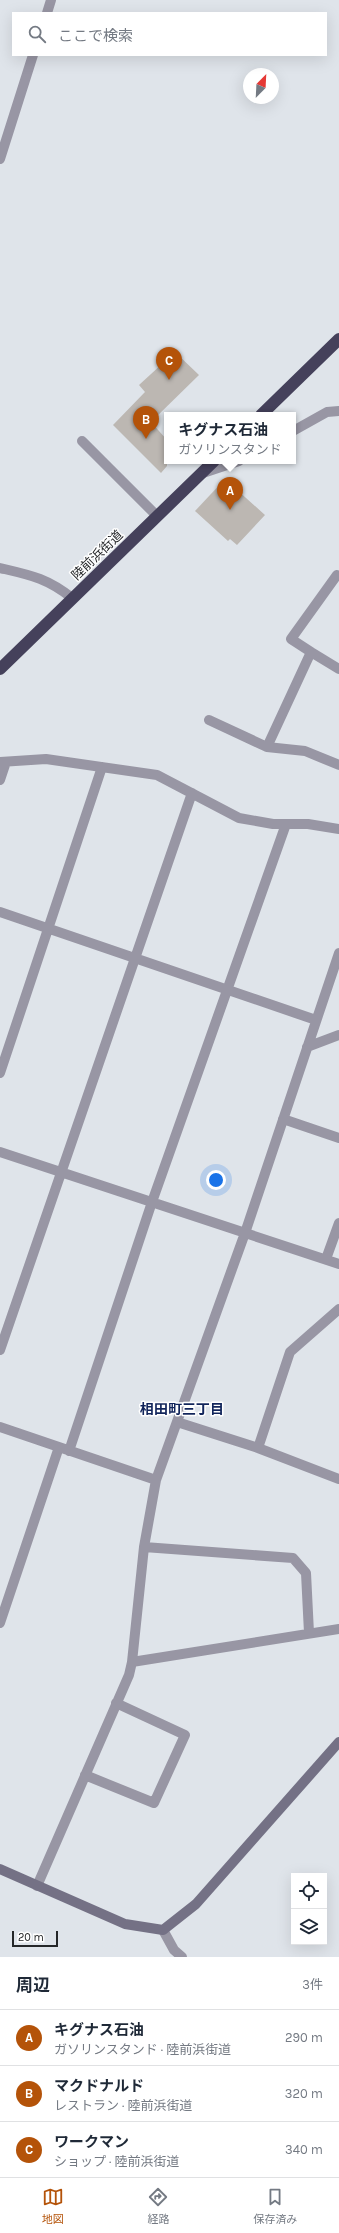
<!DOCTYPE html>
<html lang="ja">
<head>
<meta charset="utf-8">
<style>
  :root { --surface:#fff; --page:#f2f2f3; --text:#1f2937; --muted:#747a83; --line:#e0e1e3; --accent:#b45309 }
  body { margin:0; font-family:Karla,"Noto Sans JP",sans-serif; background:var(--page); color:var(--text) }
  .controls { position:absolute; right:12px; bottom:12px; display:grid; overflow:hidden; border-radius:0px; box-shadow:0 4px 16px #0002 }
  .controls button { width:36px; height:36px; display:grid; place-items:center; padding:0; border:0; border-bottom:1px solid var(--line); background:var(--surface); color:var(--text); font:20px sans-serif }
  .compass { position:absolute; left:243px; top:68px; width:36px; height:36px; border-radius:50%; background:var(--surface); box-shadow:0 4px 16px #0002; rotate:24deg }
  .scale { position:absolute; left:12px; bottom:10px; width:46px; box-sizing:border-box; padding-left:4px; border:2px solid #252729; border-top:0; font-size:11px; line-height:14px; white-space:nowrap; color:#252729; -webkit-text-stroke:3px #fff; paint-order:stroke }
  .you { position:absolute; left:216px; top:1180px; width:14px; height:14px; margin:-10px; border:3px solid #fff; border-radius:50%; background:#1a73e8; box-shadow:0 0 0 6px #1a73e833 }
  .badge { display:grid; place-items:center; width:26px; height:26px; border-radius:50%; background:var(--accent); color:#fff; font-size:13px; font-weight:700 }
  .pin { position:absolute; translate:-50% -33px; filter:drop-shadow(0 1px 2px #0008) }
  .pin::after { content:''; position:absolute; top:21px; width:14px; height:12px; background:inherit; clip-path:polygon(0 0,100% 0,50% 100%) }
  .popup { position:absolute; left:164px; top:412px; width:132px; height:52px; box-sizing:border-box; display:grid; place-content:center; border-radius:0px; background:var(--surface); filter:drop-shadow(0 1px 3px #0005); font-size:13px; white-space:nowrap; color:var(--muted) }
  .popup b { font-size:15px; color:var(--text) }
  .popup::after { content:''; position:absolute; left:50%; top:100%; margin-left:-8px; border:8px solid transparent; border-top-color:var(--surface) }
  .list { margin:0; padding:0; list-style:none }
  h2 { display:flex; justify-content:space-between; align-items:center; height:52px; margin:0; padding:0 16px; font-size:17px }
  h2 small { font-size:13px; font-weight:400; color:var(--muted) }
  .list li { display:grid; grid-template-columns:26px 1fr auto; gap:12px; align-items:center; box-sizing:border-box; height:56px; padding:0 16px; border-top:1px solid var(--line) }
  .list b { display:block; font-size:15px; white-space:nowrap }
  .list p { margin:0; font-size:13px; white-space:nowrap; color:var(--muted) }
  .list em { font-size:13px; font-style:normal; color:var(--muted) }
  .icon { flex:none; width:22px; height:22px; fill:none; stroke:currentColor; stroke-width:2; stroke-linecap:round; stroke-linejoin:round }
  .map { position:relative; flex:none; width:339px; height:1957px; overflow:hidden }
  .search { position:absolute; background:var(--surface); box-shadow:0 4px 16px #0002; left:12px; right:12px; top:12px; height:44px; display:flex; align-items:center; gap:10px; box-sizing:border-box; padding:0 14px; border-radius:0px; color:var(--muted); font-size:15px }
  .sheet { height:220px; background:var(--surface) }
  nav { display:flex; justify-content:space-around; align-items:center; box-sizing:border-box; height:56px; border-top:1px solid var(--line); background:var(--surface); font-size:11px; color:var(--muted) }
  nav a { display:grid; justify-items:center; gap:2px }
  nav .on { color:var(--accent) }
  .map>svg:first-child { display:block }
  .building { fill:#bcb7b2 }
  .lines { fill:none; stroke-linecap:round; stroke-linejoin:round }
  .street { stroke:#9896a4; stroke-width:10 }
  .secondary { stroke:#747185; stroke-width:10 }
  .highway { stroke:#45415b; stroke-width:12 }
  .labels { text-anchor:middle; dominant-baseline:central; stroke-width:3; stroke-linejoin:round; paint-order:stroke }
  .street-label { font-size:13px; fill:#252729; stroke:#fff }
  .neighbourhood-label { font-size:14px; font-weight:bold; fill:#12255b; stroke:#fff }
</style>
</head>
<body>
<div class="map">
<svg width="339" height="1957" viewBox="0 0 339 1957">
  <rect width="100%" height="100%" fill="#dfe4ea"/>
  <path class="building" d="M175 352 199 375 151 422 167 440V466L161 473 113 425 145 392 139 385Z
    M225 479 265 515 237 545 230 539 228 541 195 511Z"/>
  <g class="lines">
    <path class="street" d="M47 13 51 0
      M0 159 33 55
      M293 431 327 412 339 411
      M82 441 157 516
      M203 473 239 461
      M0 568C30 575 47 578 72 598
      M311 652 291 639 337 575
      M209 720 267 747 311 652 339 669
      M267 747 305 751 339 765
      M0 762 46 759 157 775 239 818 273 824H308L339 829
      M0 780 6 762
      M0 912 316 1020
      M307 1047 339 1035
      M0 1073 102 767
      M283 1119 339 1138
      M0 1152 339 1264
      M326 1259 339 1223
      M0 1350 192 793
      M177 1422 258 1448 339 1479
      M0 1427 156 1480
      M258 1448 290 1352 339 1309
      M69 1451 152 1202 286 824
      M144 1547 293 1558 306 1573 309 1633
      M0 1623 59 1447
      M132 1662 339 1629
      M85 1775 154 1803 185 1735 116 1703
      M37 1886 129 1675 132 1662 144 1547 156 1480 245 1233 339 953
      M163 1930 174 1950 182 1957"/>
    <path class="secondary" d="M0 1869 125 1924 163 1930 196 1904 339 1742"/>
    <path class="highway" d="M261 415 339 339
      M0 669 214 461"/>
  </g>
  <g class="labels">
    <g class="street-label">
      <text transform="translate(97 555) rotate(-44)">陸前浜街道</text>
    </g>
    <g class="neighbourhood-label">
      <text x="182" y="1409">相田町三丁目</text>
    </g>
  </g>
</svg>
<div class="controls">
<button><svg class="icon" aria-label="locate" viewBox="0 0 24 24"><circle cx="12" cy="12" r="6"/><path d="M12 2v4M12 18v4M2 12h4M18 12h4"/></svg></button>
<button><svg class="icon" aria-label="layers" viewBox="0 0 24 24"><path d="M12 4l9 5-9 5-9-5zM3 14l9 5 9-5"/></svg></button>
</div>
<svg class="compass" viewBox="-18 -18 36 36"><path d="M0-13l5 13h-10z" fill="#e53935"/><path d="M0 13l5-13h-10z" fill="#747a83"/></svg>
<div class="scale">20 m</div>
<div class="you"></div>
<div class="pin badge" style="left:230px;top:510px">A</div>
<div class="popup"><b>キグナス石油</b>ガソリンスタンド</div>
<div class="pin badge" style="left:146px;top:439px">B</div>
<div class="pin badge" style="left:169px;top:380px">C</div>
<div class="search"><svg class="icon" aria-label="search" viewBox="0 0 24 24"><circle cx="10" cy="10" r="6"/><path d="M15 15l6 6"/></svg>ここで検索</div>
</div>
<section class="sheet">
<h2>周辺<small>3件</small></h2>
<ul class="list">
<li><span class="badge">A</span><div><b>キグナス石油</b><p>ガソリンスタンド · 陸前浜街道</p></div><em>290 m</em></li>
<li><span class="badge">B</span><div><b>マクドナルド</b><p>レストラン · 陸前浜街道</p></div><em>320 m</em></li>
<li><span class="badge">C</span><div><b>ワークマン</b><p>ショップ · 陸前浜街道</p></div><em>340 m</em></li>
</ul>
</section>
<nav>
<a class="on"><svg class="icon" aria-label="map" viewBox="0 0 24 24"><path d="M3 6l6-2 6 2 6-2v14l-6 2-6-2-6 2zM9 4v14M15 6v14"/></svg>地図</a>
<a><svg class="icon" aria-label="directions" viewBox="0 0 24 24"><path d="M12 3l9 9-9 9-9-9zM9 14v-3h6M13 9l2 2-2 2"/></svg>経路</a>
<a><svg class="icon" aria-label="saved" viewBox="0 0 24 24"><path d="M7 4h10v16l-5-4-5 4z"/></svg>保存済み</a>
</nav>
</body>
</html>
